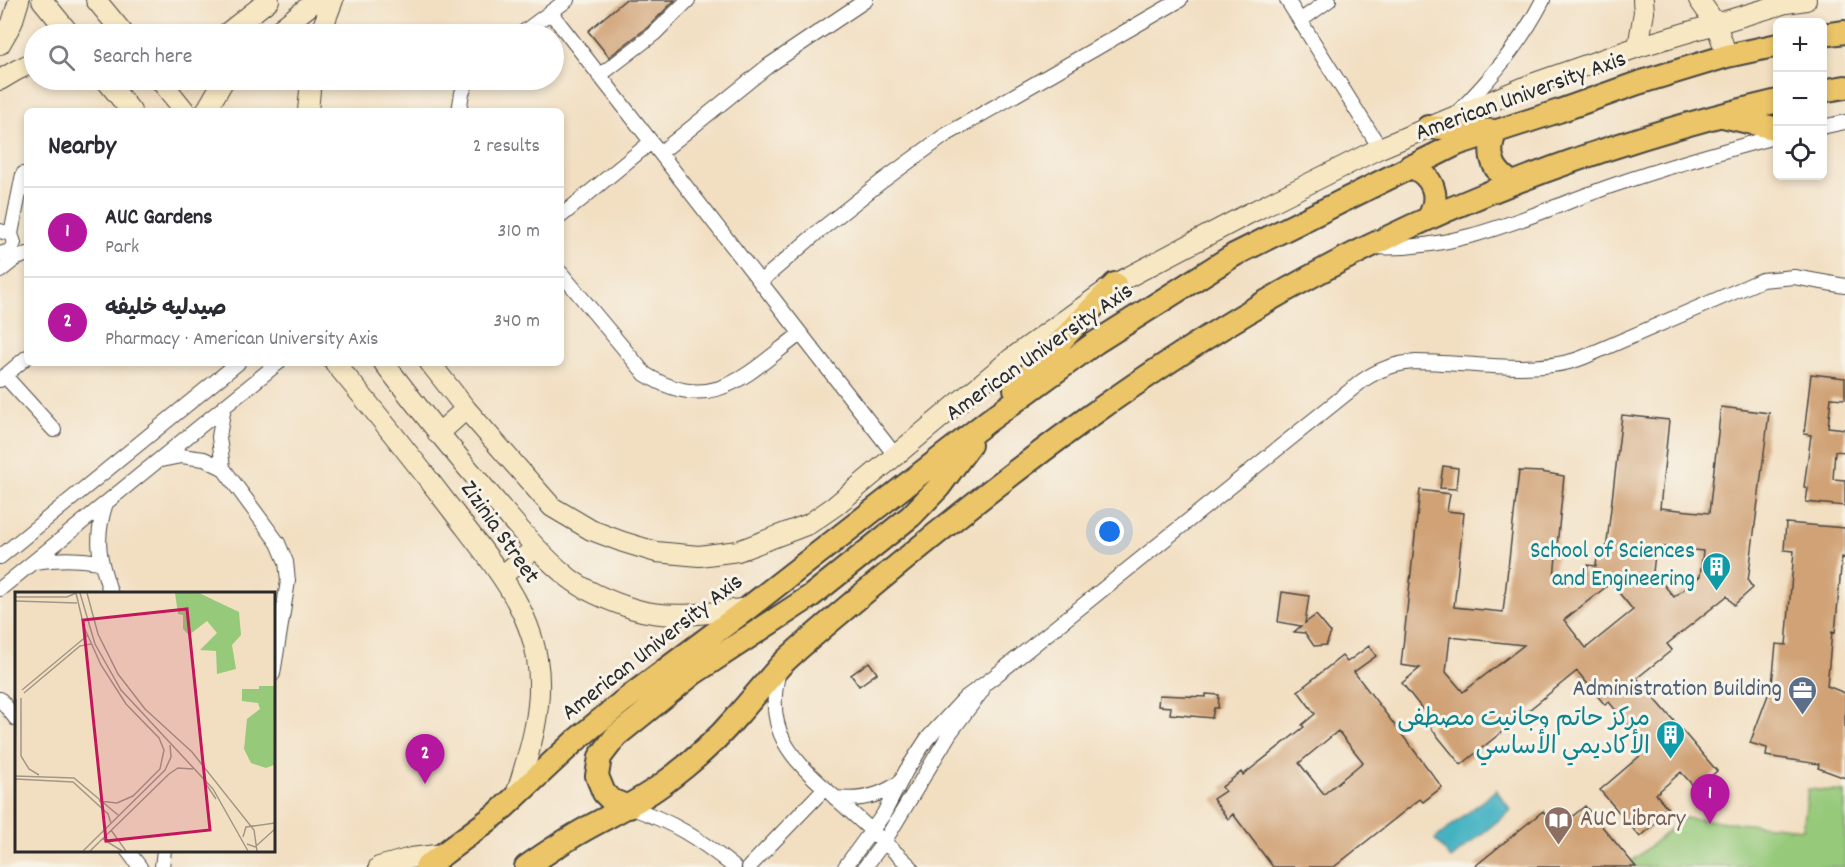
<!DOCTYPE html>
<html lang="en">
<head>
<meta charset="utf-8">
<style>
  :root { --surface:#fff; --page:#f7f7f7; --text:#2b2b33; --muted:#7c7c81; --line:#e1e1e2; --accent:#b5179e }
  body { margin:0; font-family:Dekko,"Playpen Sans Arabic",sans-serif; background:var(--page); color:var(--text) }
  .controls { position:absolute; right:18px; top:18px; display:grid; overflow:hidden; border-radius:9px; box-shadow:0 3px 9px #0003 }
  .controls button { width:54px; height:54px; display:grid; place-items:center; padding:0; border:0; border-bottom:2px solid var(--line); background:var(--surface); color:var(--text); font:30px sans-serif }
  .you { position:absolute; left:1110px; top:532px; width:21px; height:21px; margin:-15px; border:4px solid #fff; border-radius:50%; background:#1a73e8; box-shadow:0 0 0 9px #1a73e833 }
  .badge { display:grid; place-items:center; width:39px; height:39px; border-radius:50%; background:var(--accent); color:#fff; font-size:20px; font-weight:700 }
  .pin { position:absolute; translate:-50% -50px; filter:drop-shadow(0 2px 3px #0008) }
  .pin::after { content:''; position:absolute; top:32px; width:21px; height:18px; background:inherit; clip-path:polygon(0 0,100% 0,50% 100%) }
  .list { margin:0; padding:0; list-style:none }
  h2 { display:flex; justify-content:space-between; align-items:center; height:78px; margin:0; padding:0 24px; font-size:26px }
  h2 small { font-size:20px; font-weight:400; color:var(--muted) }
  .list li { display:grid; grid-template-columns:39px 1fr auto; gap:18px; align-items:center; box-sizing:border-box; height:90px; padding:0 24px; border-top:2px solid var(--line) }
  .list b { display:block; font-size:22px; white-space:nowrap }
  .list p { margin:0; font-size:20px; white-space:nowrap; color:var(--muted) }
  .list em { font-size:20px; font-style:normal; color:var(--muted) }
  .icon { flex:none; width:33px; height:33px; fill:none; stroke:currentColor; stroke-width:2; stroke-linecap:round; stroke-linejoin:round }
  .map { position:relative; flex:none; width:1845px; height:867px; overflow:hidden }
  .search { position:absolute; background:var(--surface); box-shadow:0 3px 9px #0003; left:24px; top:24px; width:540px; height:66px; display:flex; align-items:center; gap:15px; box-sizing:border-box; padding:0 21px; border-radius:33px; color:var(--muted); font-size:22px }
  .panel { position:absolute; background:var(--surface); box-shadow:0 3px 9px #0003; left:24px; top:108px; width:540px; height:258px; border-radius:9px }
  .map>svg:first-child { display:block }
  .green { fill:#96c97a; stroke:#607a52; stroke-width:1.5 }
  .water { fill:#45b2c2; stroke:#386e76; stroke-width:1.5 }
  .building { fill:#d0a276; fill-rule:evenodd }
  .lines { fill:none; stroke-linecap:round; stroke-linejoin:round }
  .street-casing { stroke:#494642; stroke-width:16 }
  .secondary-casing { stroke:#494642; stroke-width:22 }
  .primary-casing { stroke:#494642; stroke-width:26 }
  .street { stroke:#fff; stroke-width:14 }
  .secondary { stroke:#f7e8c3; stroke-width:20 }
  .primary { stroke:#ecc569; stroke-width:22 }
  .labels { text-anchor:middle; dominant-baseline:central; stroke-width:6; stroke-linejoin:round; paint-order:stroke }
  .street-label { font-size:24px; fill:#2b2b2b; stroke:#f7f3e8 }
  .culture-label { font-size:24px; fill:#0d838f; stroke:#f7f3e8; text-anchor:end }
  .service-label { font-size:24px; fill:#4e5e75; stroke:#f7f3e8; text-anchor:end }
  .education-label { font-size:24px; fill:#785e54; stroke:#f7f3e8; text-anchor:start }
  .inset-road { fill:none; stroke:#a29786; stroke-width:1.5 }
  .view { fill:#c2185b; fill-opacity:0.15; stroke:#c2185b; stroke-width:3 }
  .inset-edge { fill:none; stroke:#2b2b2b; stroke-width:3 }
</style>
</head>
<body>
<div class="map">
<svg width="1845" height="867" viewBox="0 0 1845 867">
  <rect width="100%" height="100%" fill="#f7f3e8"/>
  <filter id="ink" filterUnits="userSpaceOnUse"><feTurbulence type="fractalNoise" baseFrequency=".0167" numOctaves="2"/><feDisplacementMap in="SourceGraphic" scale="12" xChannelSelector="R" yChannelSelector="G"/><feConvolveMatrix kernelMatrix="1 2 1 2 8 2 1 2 1" color-interpolation-filters="sRGB"/></filter>
  <filter id="wash" filterUnits="userSpaceOnUse"><feTurbulence type="fractalNoise" baseFrequency=".008" numOctaves="4" result="noise"/><feDisplacementMap in="SourceGraphic" scale="24" xChannelSelector="R" yChannelSelector="G"/><feGaussianBlur stdDeviation="1.35" result="paint"/><feColorMatrix in="noise" values="0 0 0 0 0 0 0 0 0 0 0 0 0 0 0 0 0 1.4 0 .05"/><feComposite in="paint" operator="in"/></filter>
  <g filter="url(#wash)">
    <rect width="100%" height="100%" fill="#f2dfc2"/>
    <path class="green" d="M1808 789 1845 792V867H1636L1631 862 1684 818 1803 829Z"/>
    <path class="water" d="M1496 790 1511 810 1451 859 1435 839Z"/>
    <g id="blocks">
      <path class="building" d="M625 0H675L648 27 609 57 588 31Z
        M1811 374 1845 378V399L1831 398 1828 427 1845 429V452L1835 451 1833 479 1845 480V506L1806 502 1808 488 1804 487 1811 435 1804 434Z
        M1721 407 1769 413 1748 581 1753 588 1734 605 1727 596 1667 644 1672 650 1637 678 1717 771 1696 789 1681 772 1656 794 1670 811 1640 837 1600 790 1648 749 1609 702 1605 705 1577 671 1461 765 1430 727 1434 724 1402 683 1420 668 1401 665 1420 490 1450 494 1447 511 1464 513 1454 607 1503 612 1519 471 1541 472 1564 476 1554 577 1578 579 1579 572 1587 573 1588 565 1596 566 1597 558 1605 559 1622 415 1669 420 1660 508 1709 513ZM1656 546 1703 551 1700 576 1674 597 1653 572ZM1611 583 1633 610 1586 648 1564 620ZM1450 637 1524 645 1463 692 1446 672Z
        M1443 466 1458 468 1456 489 1440 488Z
        M1786 523 1845 528V558L1842 557 1835 633 1832 632 1827 686 1845 693V778L1818 768 1819 764 1766 756 1767 748 1750 743 1768 695H1771L1776 644 1786 645 1794 551 1784 550Z
        M1282 592 1309 596 1305 623 1316 615 1331 633 1326 645 1314 646 1305 633 1294 632 1301 626 1278 622Z
        M1369 646 1376 656 1354 672 1442 787 1423 802 1420 799 1334 867H1273L1233 814 1228 819 1213 799 1225 791 1222 787 1241 772 1243 775 1304 727 1302 725 1315 714 1298 691 1342 656 1347 662ZM1338 731 1363 762 1324 794 1299 763Z
        M869 662 877 673 859 686 851 675Z
        M1206 694 1219 695 1218 708H1214L1212 718 1170 714 1171 707 1158 706 1159 695 1206 697Z
        M1585 806 1636 867H1474L1543 811 1557 829Z"/>
    </g>
  </g>
  <g filter="url(#ink)">
    <use href="#blocks" fill-opacity="0" stroke="#494642" stroke-width="1.5"/>
    <g class="lines">
      <defs>
        <path id="street" d="M1287 0 1380 148
          M551 13 895 455
          M1300 21 1329 0
          M521 34 567 0
          M599 76 654 34 688 0
          M459 111 462 93 468 80
          M1458 112C1492 78 1521 43 1543 0
          M1822 127 1845 122
          M660 153 768 66 866 0
          M561 216 651 142
          M0 231 11 234 14 243 10 251 0 254
          M11 234 23 174
          M1374 247C1458 252 1534 213 1611 186 1666 167 1722 151 1778 136
          M0 271 15 259 27 254
          M561 273 645 374C712 417 748 373 800 334
          M760 282 819 231 881 182 944 136 1180 0
          M5 376 54 430
          M0 380 27 357
          M161 460 181 456 204 459 223 468 278 543 286 562 288 581 273 674
          M223 468 219 437 224 406
          M106 503C94 539 99 559 111 594
          M0 557 238 363
          M34 562C57 558 77 558 100 562
          M0 589 278 363
          M779 671C762 736 796 762 840 802 864 824 888 845 911 867
          M0 699 16 719
          M835 798C859 801 880 797 900 782
          M629 807C673 822 697 837 734 867
          M127 850 140 867
          M162 867 164 850
          M749 867 825 788
          M845 867 883 815 906 771 927 739 965 698 995 676 1362 381C1379 369 1395 363 1416 362 1467 362 1538 376 1584 357L1762 280 1794 277 1845 286
          M865 867 884 842 950 733 982 691"/>
        <path id="secondary" d="M42 0 70 34
          M96 0 124 34
          M1699 0 1716 24 1727 56
          M226 34 269 0
          M274 34 317 0
          M320 34 333 0
          M0 44 12 23 19 0
          M1638 47 1644 12 1643 0
          M0 80 17 70 34 62
          M106 80 131 111
          M160 80 185 111
          M206 111 224 80
          M308 111 311 80
          M335 363C375 411 414 460 452 510 486 555 528 602 537 659 545 706 529 754 515 798
          M384 363C419 409 455 454 493 498 517 526 540 555 569 578 587 592 612 602 634 609 670 620 712 613 748 608
          M430 363 466 409 552 507 591 530 623 542 656 552 699 556 738 551 809 524 835 506 1012 358 1115 284 1246 215 1380 148 1532 84 1638 47 1786 3 1806 0
          M438 434 466 409
          M502 576 535 548
          M379 867 411 858 444 854"/>
        <path id="primary" d="M1822 35 1845 32
          M1822 91 1845 87
          M1723 116 1778 129
          M1428 127 1496 131C1486 153 1492 172 1513 183
          M1410 166C1434 176 1441 197 1428 219
          M1015 389 1115 284
          M629 807 611 800 604 793 597 776 600 757 616 736 694 673 811 596 911 516 939 487 970 445
          M426 867 498 813 575 741 621 703 748 608 988 421 1095 343 1234 255 1457 144 1559 111 1638 83 1727 56 1778 45
          M526 867C546 853 567 839 589 827 613 814 638 802 660 786 688 766 715 742 737 716 752 699 766 682 781 665 795 651 811 638 826 625 994 483 1171 343 1370 246 1500 182 1637 134 1778 101"/>
      </defs>
      <use href="#street" class="street-casing"/>
      <use href="#secondary" class="secondary-casing"/>
      <use href="#primary" class="primary-casing"/>
      <use href="#street" class="street"/>
      <use href="#secondary" class="secondary"/>
      <use href="#primary" class="primary"/>
    </g>
  </g>
  <defs>
    <symbol id="building-pin" viewBox="-11 -11 22 30"><path d="M0 17L-7.5 6A9.5 9.5 0 1 1 7.5 6Z" fill="#0f9aa8" stroke="#f7f3e8"/><path d="M-4-6H4V6H1V3H-1V6H-4ZM-2.5-4.3h1.7v1.8h-1.7ZM.8-4.3h1.7v1.8H.8ZM-2.5-1h1.7V.8h-1.7ZM.8-1h1.7V.8H.8Z" fill="#fff"/></symbol>
    <symbol id="office-pin" viewBox="-11 -11 22 30"><path d="M0 17L-7.5 6A9.5 9.5 0 1 1 7.5 6Z" fill="#5c6f8a" stroke="#f7f3e8"/><path d="M-6-3h4V-5.5h4V-3h4V5H-6ZM-1-4.5V-3h2v-1.5ZM-6 0V1H6V0Z" fill="#fff"/></symbol>
    <symbol id="library-pin" viewBox="-11 -11 22 30"><path d="M0 17L-7.5 6A9.5 9.5 0 1 1 7.5 6Z" fill="#8d6e63" stroke="#f7f3e8"/><path d="M-6-4Q-3-5.5-.7-3.5V5Q-3 3-6 4ZM6-4Q3-5.5 .7-3.5V5Q3 3 6 4Z" fill="#fff"/></symbol>
  </defs>
  <g fill-rule="evenodd">
    <use href="#building-pin" x="1700" y="550" width="33" height="45"/>
    <use href="#office-pin" x="1786" y="674" width="33" height="45"/>
    <use href="#building-pin" x="1654" y="718" width="33" height="45"/>
    <use href="#library-pin" x="1542" y="804" width="33" height="45"/>
  </g>
  <g class="labels">
    <g class="street-label">
      <text transform="translate(1521 97) rotate(-20)">American University Axis</text>
      <text transform="translate(1040 353) rotate(-35)">American University Axis</text>
      <text transform="translate(499 533) rotate(55)">Zizinia Street</text>
      <text transform="translate(653 648) rotate(-38)">American University Axis</text>
    </g>
    <g class="culture-label">
      <text x="1695" y="552">School of Sciences<tspan x="1695" dy="28">and Engineering</tspan></text>
      <text x="1650" y="720">مركز حاتم وجانيت مصطفى<tspan x="1650" dy="28">الأكاديمي الأساسي</tspan></text>
    </g>
    <g class="service-label">
      <text x="1782" y="690">Administration Building</text>
    </g>
    <g class="education-label">
      <text x="1580" y="820">AUC Library</text>
    </g>
  </g>
  <g transform="translate(15 592)">
    <rect width="260" height="260" fill="#f2dfc2"/>
    <path d="M160 1H184L224 20 226 43 217 53 221 77 202 82 201 59 185 58 202 41 192 29 174 43 168 37V23L163 22ZM244 94H259V173L251 176 236 171 229 157 232 127 245 117 243 111 227 109V97H244Z" fill="#96c97a"/>
    <path class="inset-road" d="M61 1 69 35 86 73 111 112 144 146 149 158 145 177 118 204 102 211 84 209M65 1 80 52 106 98 198 197 233 259M72 1 83 42 103 82 130 117 177 160 239 238 242 259M0 5H52L61 1M0 9 62 11M7 98 73 43M9 101 65 54 76 52M6 106V164L14 177 24 183M0 179 1 107M0 184 59 186 103 223M0 187 58 190 93 222 96 231M189 189 201 207M96 238 111 259M228 245 231 235 260 231M88 247 107 259M232 252 240 255 260 237M68 259 150 178 156 165 155 153M75 259 154 182 163 176 178 177"/>
    <path class="view" d="M172 17 195 238 91 249 68 28Z"/>
    <rect width="260" height="260" class="inset-edge"/>
  </g>
</svg>
<div class="controls">
<button>+</button>
<button>−</button>
<button><svg class="icon" aria-label="locate" viewBox="0 0 24 24"><circle cx="12" cy="12" r="6"/><path d="M12 2v4M12 18v4M2 12h4M18 12h4"/></svg></button>
</div>
<div class="you"></div>
<div class="pin badge" style="left:1710px;top:824px">1</div>
<div class="pin badge" style="left:425px;top:784px">2</div>
<div class="search"><svg class="icon" aria-label="search" viewBox="0 0 24 24"><circle cx="10" cy="10" r="6"/><path d="M15 15l6 6"/></svg>Search here</div>
<section class="panel">
<h2>Nearby<small>2 results</small></h2>
<ul class="list">
<li><span class="badge">1</span><div><b>AUC Gardens</b><p>Park</p></div><em>310 m</em></li>
<li><span class="badge">2</span><div><b>صيدليه خليفه</b><p>Pharmacy · American University Axis</p></div><em>340 m</em></li>
</ul>
</section>
</div>
</body>
</html>
